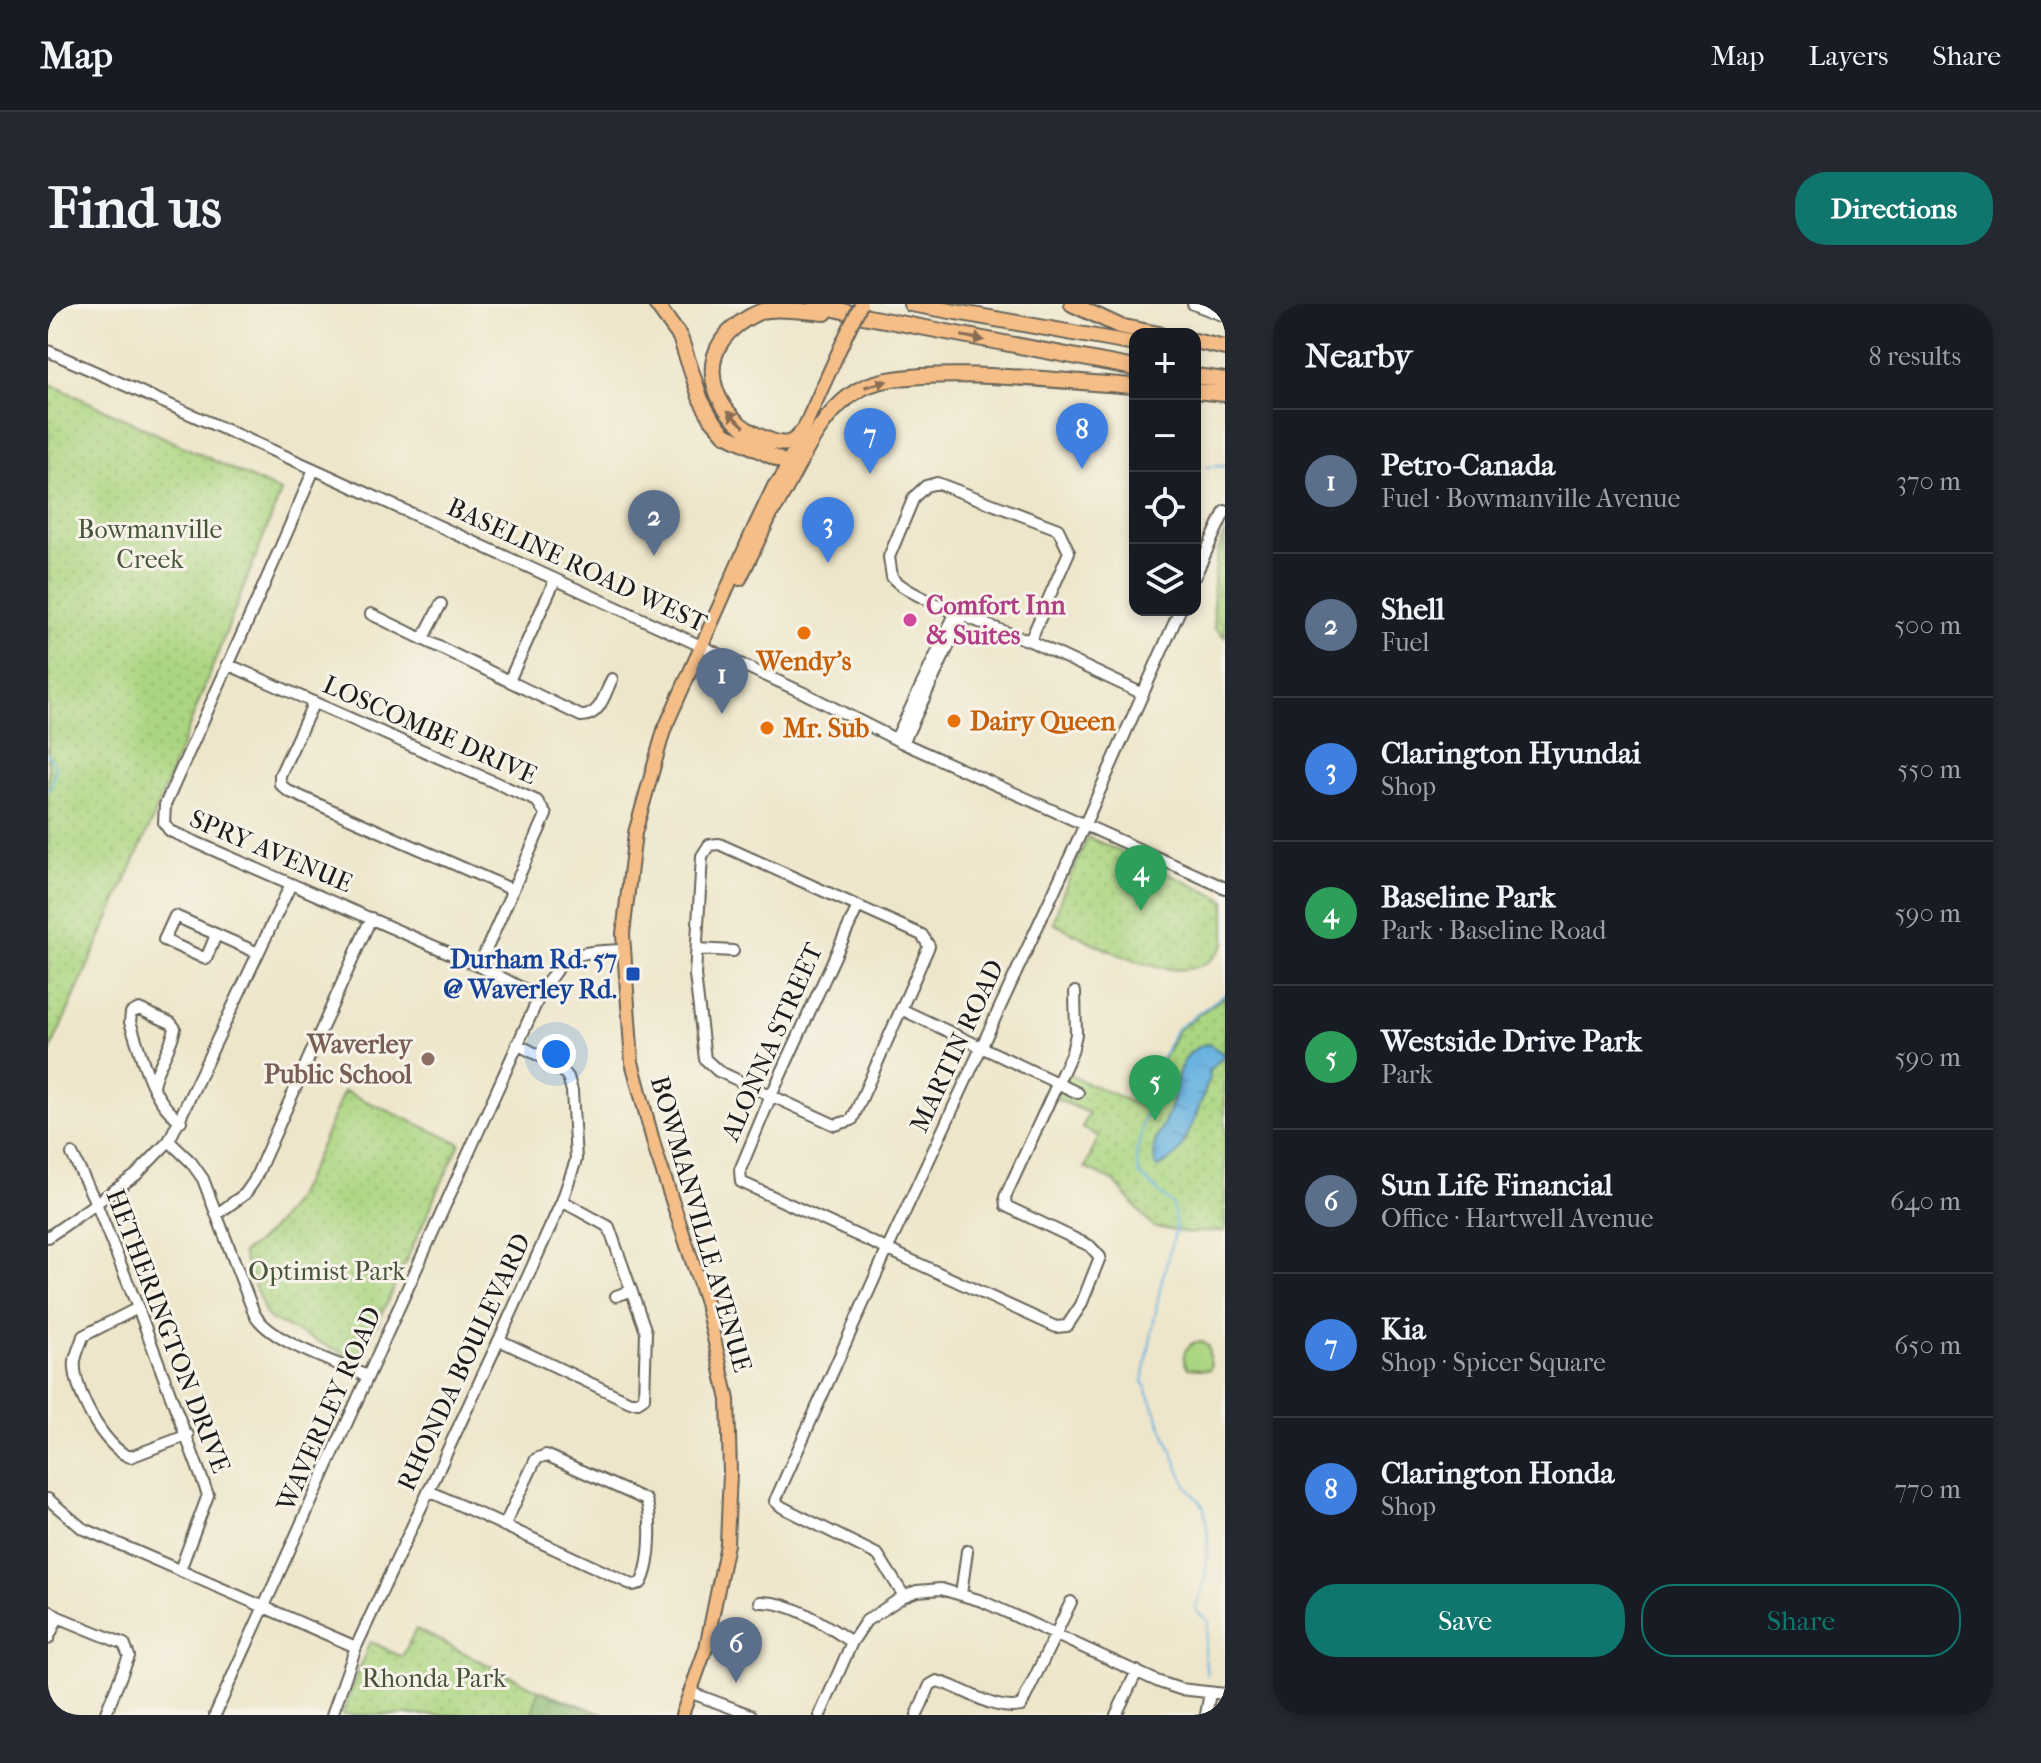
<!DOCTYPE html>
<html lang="en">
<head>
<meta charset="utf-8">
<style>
  :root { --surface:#171b24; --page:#242831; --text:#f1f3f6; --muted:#9ea1a6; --line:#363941; --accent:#0f766e }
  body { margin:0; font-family:"IM FELL French Canon",serif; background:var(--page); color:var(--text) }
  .controls { position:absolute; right:24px; top:24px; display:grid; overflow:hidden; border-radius:16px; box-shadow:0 4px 12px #0003 }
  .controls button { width:72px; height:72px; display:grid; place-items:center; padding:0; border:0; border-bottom:2px solid var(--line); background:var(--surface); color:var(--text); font:40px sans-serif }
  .you { position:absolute; left:508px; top:750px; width:28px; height:28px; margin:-20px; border:6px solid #fff; border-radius:50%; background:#1a73e8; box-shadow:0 0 0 12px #1a73e833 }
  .badge { display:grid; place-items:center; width:52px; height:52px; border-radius:50%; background:var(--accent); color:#fff; font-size:26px; font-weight:700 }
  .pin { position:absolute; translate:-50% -66px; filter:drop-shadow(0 2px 4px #0008) }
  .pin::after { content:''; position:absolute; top:42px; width:28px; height:24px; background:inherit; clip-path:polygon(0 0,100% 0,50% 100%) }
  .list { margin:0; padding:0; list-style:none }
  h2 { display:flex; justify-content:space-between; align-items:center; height:104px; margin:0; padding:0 32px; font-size:34px }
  h2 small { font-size:26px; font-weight:400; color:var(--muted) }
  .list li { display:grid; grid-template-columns:52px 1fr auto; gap:24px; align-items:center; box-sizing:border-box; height:144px; padding:0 32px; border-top:2px solid var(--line) }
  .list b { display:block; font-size:30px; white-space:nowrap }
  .list p { margin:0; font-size:26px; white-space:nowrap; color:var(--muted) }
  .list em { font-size:26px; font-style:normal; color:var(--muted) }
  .actions { display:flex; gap:16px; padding:24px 32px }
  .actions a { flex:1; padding:18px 0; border:2px solid var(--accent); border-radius:32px; text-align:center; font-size:28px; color:var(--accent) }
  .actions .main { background:var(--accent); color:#fff }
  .icon { flex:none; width:44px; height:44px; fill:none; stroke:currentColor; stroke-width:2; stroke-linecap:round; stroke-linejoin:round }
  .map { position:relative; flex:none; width:1177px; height:1411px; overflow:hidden; border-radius:32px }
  header { display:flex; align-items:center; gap:48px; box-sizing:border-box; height:112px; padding:0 40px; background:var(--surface); border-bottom:2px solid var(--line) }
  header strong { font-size:38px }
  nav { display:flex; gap:44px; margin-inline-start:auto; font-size:28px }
  .intro { display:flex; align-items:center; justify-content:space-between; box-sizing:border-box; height:192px; padding:0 48px }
  h1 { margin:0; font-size:56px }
  .button { padding:20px 36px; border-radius:32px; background:var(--accent); color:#fff; font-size:28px; font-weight:700 }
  main { display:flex; gap:48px; padding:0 48px }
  aside { flex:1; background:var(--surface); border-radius:32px; box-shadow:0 4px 12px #0003 }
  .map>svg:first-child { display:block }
  .green { fill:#abd580; stroke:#64784e; stroke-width:2 }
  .forest { fill:url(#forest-crowns); stroke:#526945; stroke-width:2 }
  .wetland { fill:url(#wetland-marsh); stroke:#64784e; stroke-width:2 }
  .park { fill:url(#park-dots); stroke:#64784e; stroke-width:2 }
  .water { fill:url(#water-ripples); stroke:#42677e; stroke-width:2 }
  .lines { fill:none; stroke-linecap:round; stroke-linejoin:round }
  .stream { stroke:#67b2e0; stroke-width:2 }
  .minor-casing { stroke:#666359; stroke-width:14 }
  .major-casing { stroke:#666359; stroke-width:16 }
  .highway-casing { stroke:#666359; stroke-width:18 }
  .minor { stroke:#fff; stroke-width:10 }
  .major { stroke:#f6be87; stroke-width:12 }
  .highway { stroke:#f6be87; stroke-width:14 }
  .major-bridge-casing { stroke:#666359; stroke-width:16; stroke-linecap:butt }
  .major-bridge { stroke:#f6be87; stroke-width:12 }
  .oneway { fill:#896d52 }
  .hotel-dot { fill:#d1479c; stroke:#f7f3e8; stroke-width:3 }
  .food-dot { fill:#e8710a; stroke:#f7f3e8; stroke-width:3 }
  .transit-dot { fill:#1a4fb4; stroke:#f7f3e8; stroke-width:3 }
  .education-dot { fill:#8d6e63; stroke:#f7f3e8; stroke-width:3 }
  .labels { text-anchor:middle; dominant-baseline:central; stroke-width:6; stroke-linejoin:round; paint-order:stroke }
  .park-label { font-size:26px; fill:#47543a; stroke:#f7f3e8 }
  .street-label { font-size:26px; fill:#1c1c1c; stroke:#f7f3e8 }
  .hotel-label { font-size:26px; font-weight:bold; fill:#b23c85; stroke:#f7f3e8; text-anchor:start }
  .food-label { font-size:26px; font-weight:bold; fill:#c56008; stroke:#f7f3e8; text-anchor:start }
  .transit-label { font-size:26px; font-weight:bold; fill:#164399; stroke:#f7f3e8; text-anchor:end }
  .education-label { font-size:26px; font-weight:bold; fill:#785e54; stroke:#f7f3e8; text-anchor:end }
</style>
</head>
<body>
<header>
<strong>Map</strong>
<nav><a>Map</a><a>Layers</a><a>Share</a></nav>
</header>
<div class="intro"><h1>Find us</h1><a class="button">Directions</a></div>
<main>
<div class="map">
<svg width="1177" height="1411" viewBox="0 0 1177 1411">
  <defs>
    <pattern id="forest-crowns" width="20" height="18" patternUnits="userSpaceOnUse" patternTransform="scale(2)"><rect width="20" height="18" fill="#88b66e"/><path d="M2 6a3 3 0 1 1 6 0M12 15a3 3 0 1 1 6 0" fill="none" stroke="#6e935a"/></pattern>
    <pattern id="wetland-marsh" width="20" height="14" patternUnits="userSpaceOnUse" patternTransform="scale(2)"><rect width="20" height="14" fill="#abd580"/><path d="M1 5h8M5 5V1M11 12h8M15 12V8" fill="none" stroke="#93b66e"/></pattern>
    <pattern id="park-dots" width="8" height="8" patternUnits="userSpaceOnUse" patternTransform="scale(2)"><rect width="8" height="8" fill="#abd580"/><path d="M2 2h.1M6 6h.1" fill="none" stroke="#93b66e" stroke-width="1.8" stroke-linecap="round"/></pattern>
    <pattern id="water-ripples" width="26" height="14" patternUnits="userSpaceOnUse" patternTransform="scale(2)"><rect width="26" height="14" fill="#67b2e0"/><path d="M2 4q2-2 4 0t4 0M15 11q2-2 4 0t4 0" fill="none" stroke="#5998c0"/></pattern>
  </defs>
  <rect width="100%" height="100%" fill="#f7f3e8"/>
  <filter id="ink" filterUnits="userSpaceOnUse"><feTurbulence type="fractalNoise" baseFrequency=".0125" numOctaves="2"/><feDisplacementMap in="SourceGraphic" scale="16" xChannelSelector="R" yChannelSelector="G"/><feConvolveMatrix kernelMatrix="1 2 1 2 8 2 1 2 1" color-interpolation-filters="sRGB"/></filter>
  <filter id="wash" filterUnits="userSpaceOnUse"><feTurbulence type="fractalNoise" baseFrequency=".006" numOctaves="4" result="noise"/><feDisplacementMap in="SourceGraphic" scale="32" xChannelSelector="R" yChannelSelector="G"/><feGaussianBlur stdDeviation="1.8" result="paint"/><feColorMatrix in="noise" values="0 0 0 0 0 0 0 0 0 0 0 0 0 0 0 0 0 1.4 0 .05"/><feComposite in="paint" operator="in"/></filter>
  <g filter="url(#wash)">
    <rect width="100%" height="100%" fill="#eee6ca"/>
    <path class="green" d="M1147 1038H1154L1160 1042 1163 1062 1161 1066 1140 1064C1132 1053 1136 1044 1147 1038Z"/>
    <path class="forest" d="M491 1386 558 1411H483Z"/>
    <path class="wetland" d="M1177 227V333L1166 323C1165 291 1164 256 1177 227Z"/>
    <path class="park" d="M0 79 233 188 104 517 0 752Z
      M1040 533 1177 596C1177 608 1177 628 1177 639 1176 643 1172 646 1170 649 1135 693 1044 637 1005 619L1013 593Z
      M1177 692V927L1141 929 1105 923 1066 877 1037 864 1051 832 1034 824 1041 809 1008 795 1019 770 1101 806 1107 772 1129 726Z
      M296 787 412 839 312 1057 223 1016 217 1009 194 949C251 914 270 845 296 787Z
      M368 1325 491 1386 483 1411H294L322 1337 354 1353Z"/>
    <path class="water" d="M1161 740 1177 751 1160 768 1162 773C1157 788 1137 844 1127 853 1122 857 1115 859 1110 864L1107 862C1107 856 1105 849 1106 843 1108 830 1118 819 1121 807 1128 783 1129 744 1161 740Z"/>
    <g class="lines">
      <path class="stream" d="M1158 163 1177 162
        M0 450 8 464 3 482 0 485
        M1159 1371 1156 1346 1160 1317 1147 1306 1157 1276 1160 1231 1156 1203 1138 1181 1095 1077 1113 979 1128 925 1127 913 1124 900 1091 870 1088 852 1106 772 1127 726 1177 690"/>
    </g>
  </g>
  <g filter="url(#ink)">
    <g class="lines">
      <defs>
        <path id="minor" d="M1145 0 1177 12
          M0 47 266 165 758 390 855 439 1177 584
          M266 165C219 278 167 389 117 501L116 519 122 527 431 662 491 693
          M889 179 1010 225 1021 248 982 337C953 326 860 294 844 273L841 253 866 193 878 182Z
          M1147 272 1177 207
          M323 310 533 412C552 413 557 389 564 375
          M375 334 393 300
          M982 337 1093 389
          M179 360 489 497 498 511 431 662
          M461 377 507 276
          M266 398 232 471V480L240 487 465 586
          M848 435 908 308
          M855 439 915 311
          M671 540 874 631 881 642 804 816 787 821 670 767 657 755 647 671 654 552 661 541Z
          M810 602 723 792 692 866 693 878 1008 1023 1019 1022 1033 1001 1052 953 1042 942 958 902 957 893 1024 748 1028 730 1027 688
          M168 631 158 655 116 636 127 612 210 649
          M649 645 685 647
          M855 706 1030 789
          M105 781C109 761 123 745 127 724L123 719 91 705 83 709 82 718C94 751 102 797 133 817
          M121 837 143 858 155 875 206 1009C221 1038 288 1058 319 1072
          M24 850 48 899 90 1004 160 1191 132 1266
          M169 910 197 890 206 877 323 614
          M0 933 88 871 121 837 243 580
          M568 992 582 987
          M90 1004 35 1032C33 1040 28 1049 27 1057 24 1084 56 1144 82 1153L140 1131
          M451 1036 582 1098H590L596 1094 598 1028 561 923 514 897
          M381 1187 585 1281 593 1279C603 1262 605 1215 598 1196L498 1151 488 1155 456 1222
          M0 1195 34 1224 308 1343
          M913 1290 919 1247
          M856 1292 830 1251 734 1203 727 1197 840 944 1033 529 1132 306
          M712 1298C744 1297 777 1321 804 1338
          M0 1306 10 1313 76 1340 81 1352 57 1411
          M0 1335 10 1313
          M644 1389 703 1411
          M167 1411 491 693C515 649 526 648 574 646
          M284 1411 308 1343 451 1036 514 897 528 856 524 787 520 773 509 761 469 740
          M772 1411 804 1338 818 1317 856 1292 869 1287 893 1285 934 1297 1111 1378 1132 1385 1177 1390
          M869 1411 882 1381 889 1377C917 1384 945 1408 973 1402L1023 1298
          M1068 1411 1089 1367
          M1158 1411 1162 1389"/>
        <path id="major" d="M692 275 731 194
          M634 1411 658 1344 679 1240 682 1169 680 1096 658 999 608 848 584 758 575 630 587 529 616 426 706 224 726 182 733 175 798 31"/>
        <path id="highway" d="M608 0 632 33 653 96 663 114 677 130 740 160
          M767 0 815 12 1087 64
          M863 0 1087 40
          M1024 0 1071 22 1111 30
          M1147 37 1177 44
          M1147 72 1177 76
          M1147 87 1177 90
          M754 128C750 133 746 138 740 139 732 141 723 137 716 134 669 117 643 57 688 22 697 15 709 7 721 6 739 4 759 8 777 9
          M728 202C751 162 771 107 814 84 862 58 1027 79 1087 82"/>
      </defs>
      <use href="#minor" class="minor-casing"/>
      <use href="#major" class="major-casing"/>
      <use href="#highway" class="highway-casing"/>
      <use href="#minor" class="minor"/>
      <use href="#major" class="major"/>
      <use href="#highway" class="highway"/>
      <defs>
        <path id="major-bridge" d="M798 31 813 0"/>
      </defs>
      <use href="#major-bridge" class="major-bridge-casing"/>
      <use href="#major-bridge" class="major-bridge"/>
    </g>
    <defs><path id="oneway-solid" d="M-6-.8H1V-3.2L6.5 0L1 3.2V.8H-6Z" transform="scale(2)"/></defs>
    <g class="oneway">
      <use href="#oneway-solid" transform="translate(925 34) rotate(11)"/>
      <use href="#oneway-solid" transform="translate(828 80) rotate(-15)"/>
      <use href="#oneway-solid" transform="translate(688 115) rotate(-138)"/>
    </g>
  </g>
  <circle class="hotel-dot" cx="862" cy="316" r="8"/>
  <g class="food-dot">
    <circle cx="756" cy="329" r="8"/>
    <circle cx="906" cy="417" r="8"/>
    <circle cx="719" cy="424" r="8"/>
  </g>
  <rect class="transit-dot" x="577" y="662" width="16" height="16" rx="4"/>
  <circle class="education-dot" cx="380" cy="755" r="8"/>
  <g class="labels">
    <g class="park-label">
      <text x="102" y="225">Bowmanville<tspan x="102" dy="30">Creek</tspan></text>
      <text x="279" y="967">Optimist Park</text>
      <text x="386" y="1374">Rhonda Park</text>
    </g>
    <g class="street-label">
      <text transform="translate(529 261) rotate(25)">BASELINE ROAD WEST</text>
      <text transform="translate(382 426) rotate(24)">LOSCOMBE DRIVE</text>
      <text transform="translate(223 547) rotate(23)">SPRY AVENUE</text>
      <text transform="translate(724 738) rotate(-66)">ALONNA STREET</text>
      <text transform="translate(909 742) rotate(-65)">MARTIN ROAD</text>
      <text transform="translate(653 920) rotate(74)">BOWMANVILLE AVENUE</text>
      <text transform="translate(120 1027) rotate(69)">HETHERINGTON DRIVE</text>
      <text transform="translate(416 1058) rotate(-65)">RHONDA BOULEVARD</text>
      <text transform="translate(281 1105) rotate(-66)">WAVERLEY ROAD</text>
    </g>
    <g class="hotel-label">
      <text x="878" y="301">Comfort Inn<tspan x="878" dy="30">&amp; Suites</tspan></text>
    </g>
    <g class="food-label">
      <text x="756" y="357" text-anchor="middle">Wendy's</text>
      <text x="922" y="417">Dairy Queen</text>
      <text x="735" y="424">Mr. Sub</text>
    </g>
    <g class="transit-label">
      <text x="569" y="655">Durham Rd. 57<tspan x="569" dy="30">@ Waverley Rd.</tspan></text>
    </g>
    <g class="education-label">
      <text x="364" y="740">Waverley<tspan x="364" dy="30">Public School</tspan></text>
    </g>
  </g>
</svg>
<div class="controls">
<button>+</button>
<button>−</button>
<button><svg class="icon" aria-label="locate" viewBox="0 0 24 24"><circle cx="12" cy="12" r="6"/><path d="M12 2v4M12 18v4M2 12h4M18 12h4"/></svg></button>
<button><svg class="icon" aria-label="layers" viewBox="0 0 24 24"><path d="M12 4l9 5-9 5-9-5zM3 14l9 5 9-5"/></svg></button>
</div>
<div class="you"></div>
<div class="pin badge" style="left:674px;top:410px;background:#5c6f8a">1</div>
<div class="pin badge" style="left:606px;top:252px;background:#5c6f8a">2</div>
<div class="pin badge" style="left:780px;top:259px;background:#3f7fe0">3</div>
<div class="pin badge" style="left:1093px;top:607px;background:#2e9e5b">4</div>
<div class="pin badge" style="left:1107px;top:817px;background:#2e9e5b">5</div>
<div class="pin badge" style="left:688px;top:1379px;background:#5c6f8a">6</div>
<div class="pin badge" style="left:822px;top:170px;background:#3f7fe0">7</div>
<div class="pin badge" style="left:1034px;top:165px;background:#3f7fe0">8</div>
</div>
<aside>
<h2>Nearby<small>8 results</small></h2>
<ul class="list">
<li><span class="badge" style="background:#5c6f8a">1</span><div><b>Petro-Canada</b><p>Fuel · Bowmanville Avenue</p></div><em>370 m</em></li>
<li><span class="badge" style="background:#5c6f8a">2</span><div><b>Shell</b><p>Fuel</p></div><em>500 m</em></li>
<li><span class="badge" style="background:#3f7fe0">3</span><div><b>Clarington Hyundai</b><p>Shop</p></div><em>550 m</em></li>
<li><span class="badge" style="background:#2e9e5b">4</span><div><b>Baseline Park</b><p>Park · Baseline Road</p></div><em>590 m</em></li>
<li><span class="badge" style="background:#2e9e5b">5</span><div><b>Westside Drive Park</b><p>Park</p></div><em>590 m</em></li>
<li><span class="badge" style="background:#5c6f8a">6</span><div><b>Sun Life Financial</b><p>Office · Hartwell Avenue</p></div><em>640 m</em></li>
<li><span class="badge" style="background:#3f7fe0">7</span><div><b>Kia</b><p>Shop · Spicer Square</p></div><em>650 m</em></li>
<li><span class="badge" style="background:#3f7fe0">8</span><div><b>Clarington Honda</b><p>Shop</p></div><em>770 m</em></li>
</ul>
<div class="actions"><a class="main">Save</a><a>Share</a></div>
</aside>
</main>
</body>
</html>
